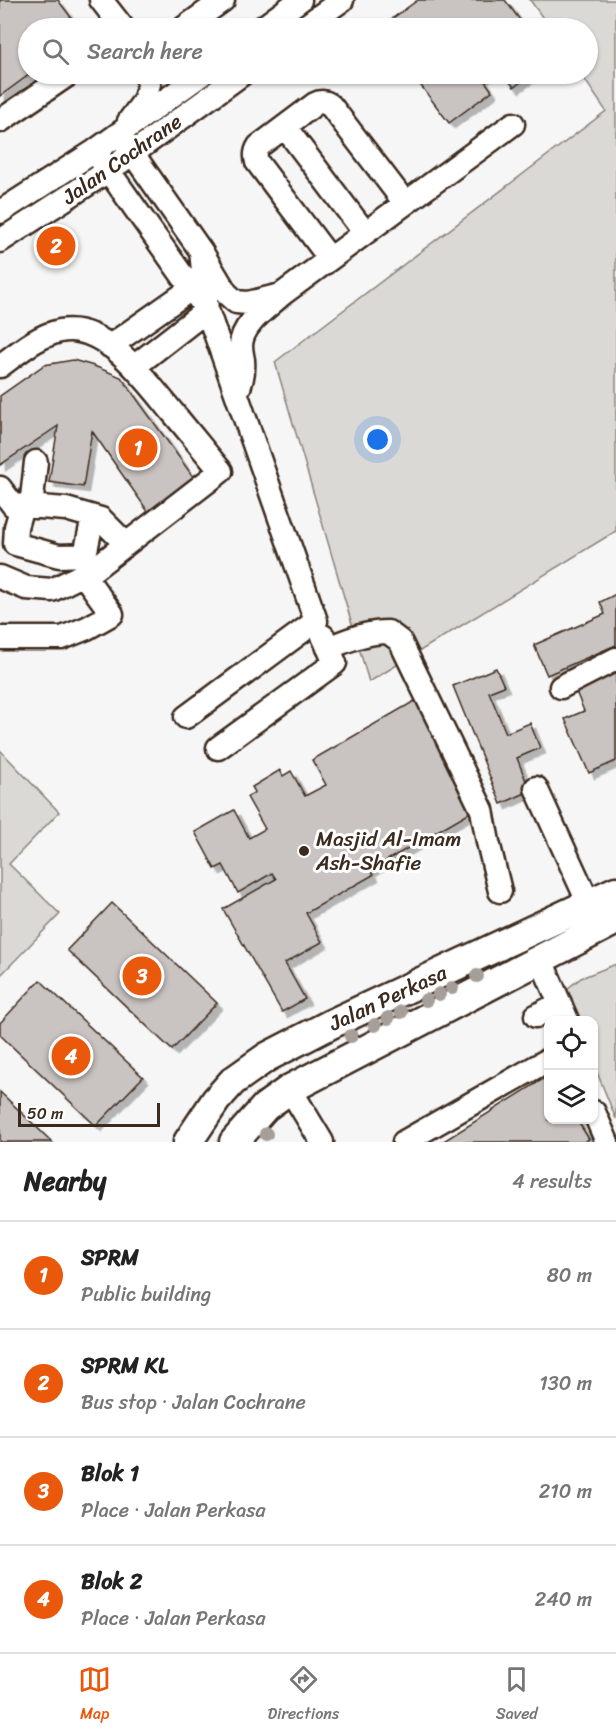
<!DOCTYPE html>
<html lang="en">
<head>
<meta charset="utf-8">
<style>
  :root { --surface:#fff; --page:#f6f6f6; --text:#222; --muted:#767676; --line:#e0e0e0; --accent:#ea580c }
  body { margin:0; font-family:Sriracha,sans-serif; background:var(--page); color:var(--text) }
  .controls { position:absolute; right:18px; bottom:18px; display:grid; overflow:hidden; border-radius:12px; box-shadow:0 2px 4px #0004 }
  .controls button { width:54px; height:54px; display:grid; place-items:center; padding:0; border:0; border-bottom:2px solid var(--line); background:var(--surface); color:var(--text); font:30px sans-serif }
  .scale { position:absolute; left:18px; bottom:15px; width:142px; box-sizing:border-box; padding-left:6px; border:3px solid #3b2a1e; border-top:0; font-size:16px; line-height:21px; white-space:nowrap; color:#3b2a1e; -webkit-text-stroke:4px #fff; paint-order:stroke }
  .you { position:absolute; left:378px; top:440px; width:21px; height:21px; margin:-15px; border:4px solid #fff; border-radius:50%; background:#1a73e8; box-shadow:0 0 0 9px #1a73e833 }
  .badge { display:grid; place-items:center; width:39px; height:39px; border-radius:50%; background:var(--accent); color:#fff; font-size:20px; font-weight:700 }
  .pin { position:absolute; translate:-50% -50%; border:3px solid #fff; box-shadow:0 2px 6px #0006 }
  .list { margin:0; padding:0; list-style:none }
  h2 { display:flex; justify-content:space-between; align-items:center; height:78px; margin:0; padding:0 24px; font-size:26px }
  h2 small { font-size:20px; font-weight:400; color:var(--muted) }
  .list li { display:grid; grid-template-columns:39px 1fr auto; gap:18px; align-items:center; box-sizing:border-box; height:108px; padding:0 24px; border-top:2px solid var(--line) }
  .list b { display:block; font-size:22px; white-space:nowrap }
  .list p { margin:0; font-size:20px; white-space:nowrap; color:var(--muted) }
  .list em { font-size:20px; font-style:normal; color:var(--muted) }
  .icon { flex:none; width:33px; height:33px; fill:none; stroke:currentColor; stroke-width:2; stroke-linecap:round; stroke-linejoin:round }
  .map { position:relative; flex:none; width:616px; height:1142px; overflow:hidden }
  .search { position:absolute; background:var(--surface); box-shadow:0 2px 4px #0004; left:18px; right:18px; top:18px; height:66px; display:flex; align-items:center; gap:15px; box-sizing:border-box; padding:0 21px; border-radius:33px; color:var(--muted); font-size:22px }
  .sheet { height:510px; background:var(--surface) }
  nav { display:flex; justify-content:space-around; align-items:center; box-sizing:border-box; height:84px; border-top:2px solid var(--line); background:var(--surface); font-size:16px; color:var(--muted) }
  nav a { display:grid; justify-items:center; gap:3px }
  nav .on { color:var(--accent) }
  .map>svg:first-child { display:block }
  .green { fill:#dbd9d6; stroke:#8b827a; stroke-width:1.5 }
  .building { fill:#c9c3c1; stroke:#3b2a1e; stroke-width:1.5; filter:url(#shadow) }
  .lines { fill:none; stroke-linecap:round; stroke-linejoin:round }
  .minor-casing { stroke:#3b2a1e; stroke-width:27 }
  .major-casing { stroke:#3b2a1e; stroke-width:33 }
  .minor { stroke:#fff; stroke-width:22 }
  .major { stroke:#fff; stroke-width:28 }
  .tree { fill:#a69e98 }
  .poi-dot { fill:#3b2a1e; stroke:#fff; stroke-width:2 }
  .labels { text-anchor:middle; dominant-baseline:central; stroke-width:6; stroke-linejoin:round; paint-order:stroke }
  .street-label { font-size:21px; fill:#3b2a1e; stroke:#fff }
  .poi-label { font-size:21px; fill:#3b2a1e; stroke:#fff; text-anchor:start }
</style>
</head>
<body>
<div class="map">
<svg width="616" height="1142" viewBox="0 0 616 1142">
  <defs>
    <filter id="shadow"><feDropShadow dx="5.5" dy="5.5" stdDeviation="0" flood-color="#0004"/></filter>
  </defs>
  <rect width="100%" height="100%" fill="#f7f6f6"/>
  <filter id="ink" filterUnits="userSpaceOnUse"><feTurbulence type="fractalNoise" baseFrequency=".0167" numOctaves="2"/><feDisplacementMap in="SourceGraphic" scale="12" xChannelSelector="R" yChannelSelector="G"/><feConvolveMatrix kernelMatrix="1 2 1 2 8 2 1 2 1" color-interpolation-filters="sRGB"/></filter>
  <g filter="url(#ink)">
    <path class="green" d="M530 0H616V531L369 682 275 362 606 111 581 74H588V28H550Z
      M0 750 59 812 9 864 60 914 0 976Z
      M616 964V1119L594 1065V1020H575L563 992 581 978Z"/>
    <path class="building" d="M0 0H58L79 28H28V74H30L0 96Z
      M418 0H505L526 28H379Z
      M412 74H487L482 77 492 91 449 123Z
      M503 74H532L514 87Z
      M73 360 94 366 121 377 197 482 151 516 92 431 83 487 49 482 58 426 0 465V396L44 365Z
      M616 594V645L547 675 534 645 605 614 600 602Z
      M616 663V761L589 773 565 719 584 711 572 682Z
      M496 668 504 686 489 692 506 733 530 723 540 748 517 758 530 791 501 804 453 686Z
      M418 699 479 807 370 870 373 875 306 913 322 942 285 963 305 999 282 1012 223 909 276 879 272 873 238 893 223 865 215 869 195 832 234 810 249 838 265 829 247 797 255 792 252 787 280 770 283 776 291 771 305 796 326 785 312 760Z
      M112 903 217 1003 172 1050 67 950Z
      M40 980 143 1077 96 1126 0 1035V1023Z
      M548 1076V1120H577L589 1139 584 1142H442Z
      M0 1092 52 1142H0Z"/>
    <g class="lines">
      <defs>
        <path id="minor" d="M101 0 123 28
          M184 28 223 0
          M262 28 300 0
          M303 28 342 0
          M0 121 69 74
          M129 121 144 101 149 84 146 74
          M285 127 365 233
          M119 134 201 251 226 293 236 302 248 303 281 295
          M101 160 206 309
          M0 212 95 151 202 74
          M0 241 108 171 242 74
          M330 259 257 162C255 156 255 152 259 146L315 104C321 101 325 101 331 106L405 203
          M110 346 191 289
          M0 366C18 353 37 336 60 331 106 322 148 383 174 414 190 433 205 452 221 471L94 569 52 590 26 588 0 577
          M135 366 207 310
          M237 392C242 382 244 371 243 360 242 355 241 350 241 345 242 324 267 308 281 295L513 124
          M0 488 13 505 66 509 101 519 126 544
          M22 506 16 527 15 544 59 556 85 555 93 517
          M31 507 36 462
          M0 638H62L87 628 112 614 83 574
          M328 648C348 640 366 632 388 632L400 641 482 810 488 842 500 891
          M561 687 616 659
          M186 717 316 621 207 310 201 251
          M218 748 335 663 323 636
          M536 788 589 904
          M541 960 567 1020
          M536 1016 560 1003
          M290 1089 322 1142
          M594 1112 607 1142
          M404 1142 548 1060"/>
        <path id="major" d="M188 1142 216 1100 233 1081 267 1057 331 1024 616 891
          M234 1142 265 1107 290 1089 616 920"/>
      </defs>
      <use href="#minor" class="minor-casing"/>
      <use href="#major" class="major-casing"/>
      <use href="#minor" class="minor"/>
      <use href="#major" class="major"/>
    </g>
    <g class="tree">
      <circle cx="477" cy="976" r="7"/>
      <circle cx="452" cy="988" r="7"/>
      <circle cx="439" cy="994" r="7"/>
      <circle cx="426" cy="1000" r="7"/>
      <circle cx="401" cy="1012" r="7"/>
      <circle cx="388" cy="1018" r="7"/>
      <circle cx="375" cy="1025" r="7"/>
      <circle cx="351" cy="1036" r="7"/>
      <circle cx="266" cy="1134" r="7"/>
    </g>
  </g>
  <circle class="poi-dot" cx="304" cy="851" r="6"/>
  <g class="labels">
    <g class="street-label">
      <text transform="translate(122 159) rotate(-35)">Jalan Cochrane</text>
      <text transform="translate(388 998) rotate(-25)">Jalan Perkasa</text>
    </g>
    <g class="poi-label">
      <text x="316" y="839">Masjid Al-Imam<tspan x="316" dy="24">Ash-Shafie</tspan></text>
    </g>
  </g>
</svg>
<div class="controls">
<button><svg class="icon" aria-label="locate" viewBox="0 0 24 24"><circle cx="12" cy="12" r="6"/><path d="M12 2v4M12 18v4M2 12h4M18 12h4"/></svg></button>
<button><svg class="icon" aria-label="layers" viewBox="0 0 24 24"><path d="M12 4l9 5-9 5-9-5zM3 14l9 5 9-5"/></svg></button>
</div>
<div class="scale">50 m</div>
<div class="you"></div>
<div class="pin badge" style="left:138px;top:448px">1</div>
<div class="pin badge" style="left:56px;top:246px">2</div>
<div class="pin badge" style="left:142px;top:976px">3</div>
<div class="pin badge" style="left:71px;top:1056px">4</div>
<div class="search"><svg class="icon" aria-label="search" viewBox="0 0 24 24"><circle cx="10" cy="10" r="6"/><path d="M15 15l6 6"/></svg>Search here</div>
</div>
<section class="sheet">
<h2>Nearby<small>4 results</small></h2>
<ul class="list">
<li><span class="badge">1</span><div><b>SPRM</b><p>Public building</p></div><em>80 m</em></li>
<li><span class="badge">2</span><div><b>SPRM KL</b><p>Bus stop · Jalan Cochrane</p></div><em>130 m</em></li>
<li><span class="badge">3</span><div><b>Blok 1</b><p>Place · Jalan Perkasa</p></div><em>210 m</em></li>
<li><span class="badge">4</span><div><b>Blok 2</b><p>Place · Jalan Perkasa</p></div><em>240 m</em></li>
</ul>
</section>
<nav>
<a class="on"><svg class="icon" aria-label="map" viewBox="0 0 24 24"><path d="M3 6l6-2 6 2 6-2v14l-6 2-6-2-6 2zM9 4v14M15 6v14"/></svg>Map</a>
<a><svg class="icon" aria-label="directions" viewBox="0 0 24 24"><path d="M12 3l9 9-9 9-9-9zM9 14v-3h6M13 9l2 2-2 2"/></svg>Directions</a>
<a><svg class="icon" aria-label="saved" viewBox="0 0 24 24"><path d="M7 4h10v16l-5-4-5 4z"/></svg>Saved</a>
</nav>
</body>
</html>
